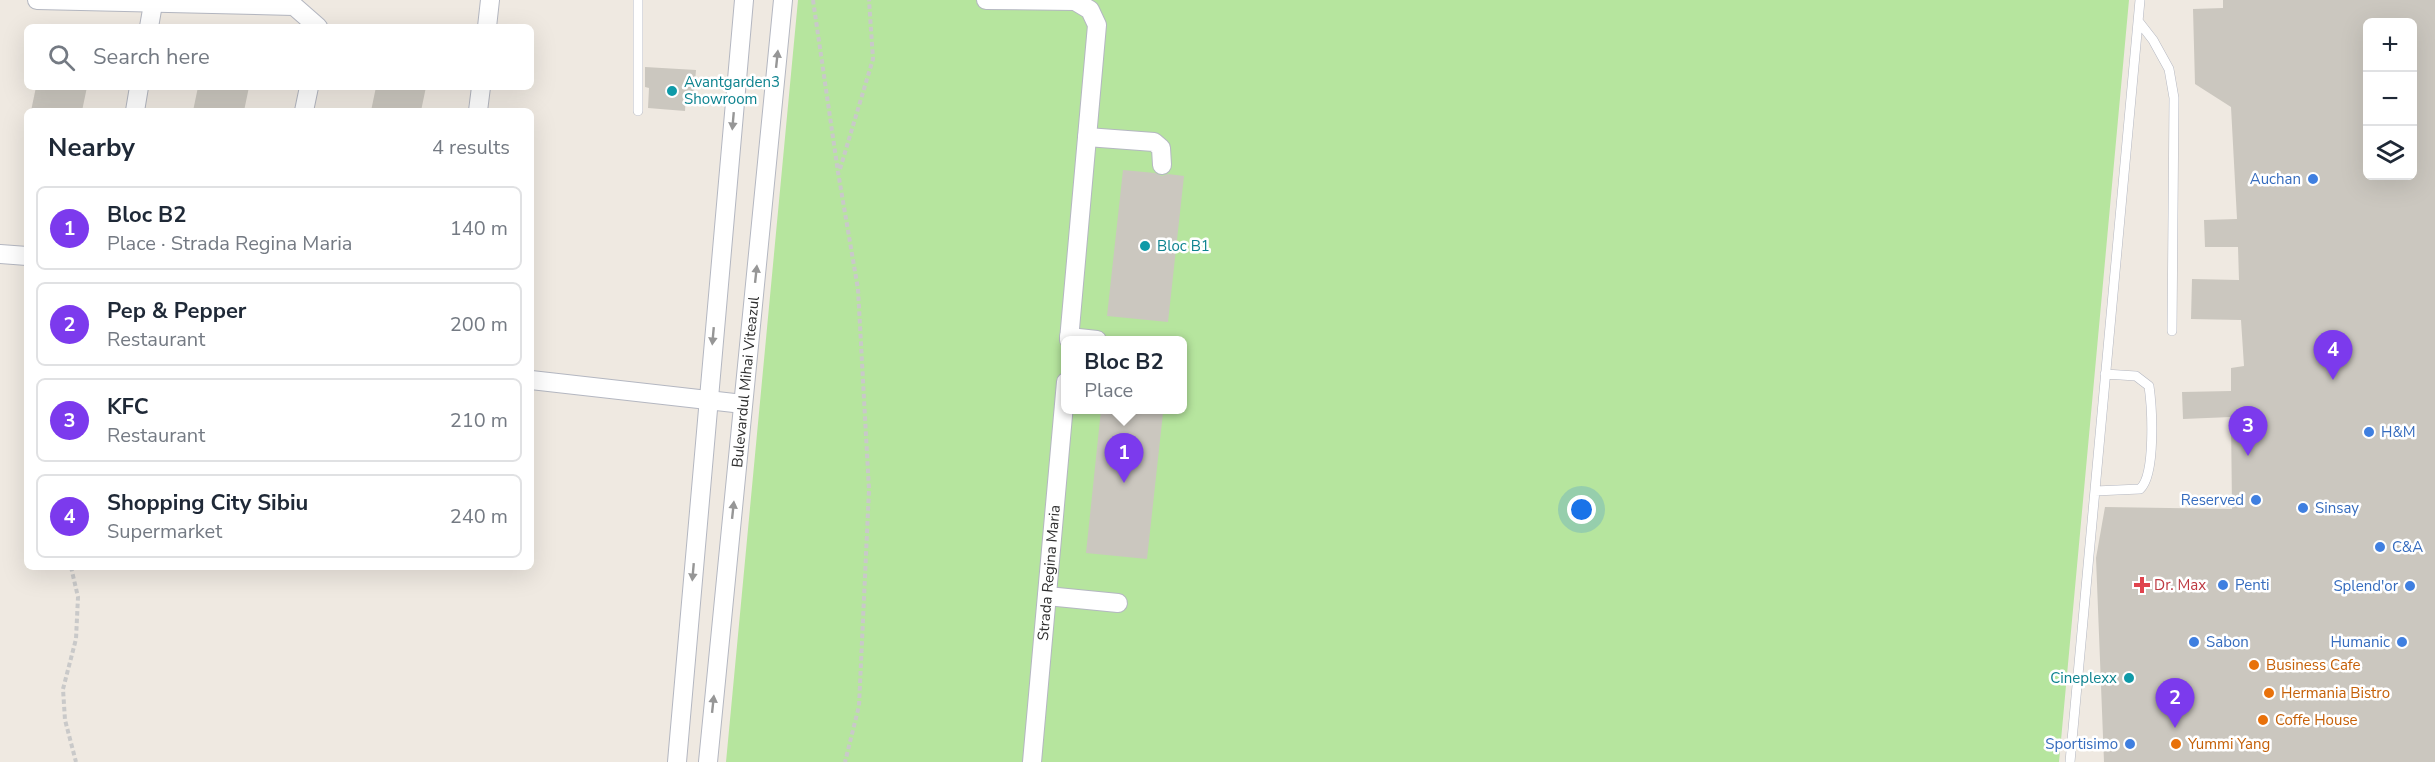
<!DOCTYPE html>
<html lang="en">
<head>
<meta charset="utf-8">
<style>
  :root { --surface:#fff; --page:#f2f2f3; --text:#1f2937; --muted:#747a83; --line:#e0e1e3; --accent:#7c3aed }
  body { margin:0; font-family:"Nunito Sans",sans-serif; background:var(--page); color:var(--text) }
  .controls { position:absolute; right:18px; top:18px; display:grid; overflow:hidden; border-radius:9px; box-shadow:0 6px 24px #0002 }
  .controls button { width:54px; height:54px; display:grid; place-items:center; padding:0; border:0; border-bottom:2px solid var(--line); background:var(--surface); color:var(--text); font:30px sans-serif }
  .you { position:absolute; left:1582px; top:510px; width:21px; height:21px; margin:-15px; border:4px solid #fff; border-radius:50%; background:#1a73e8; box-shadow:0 0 0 9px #1a73e833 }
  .badge { display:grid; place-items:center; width:39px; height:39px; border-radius:50%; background:var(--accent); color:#fff; font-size:20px; font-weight:700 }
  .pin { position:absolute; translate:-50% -50px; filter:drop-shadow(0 2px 3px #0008) }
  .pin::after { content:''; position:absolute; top:32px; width:21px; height:18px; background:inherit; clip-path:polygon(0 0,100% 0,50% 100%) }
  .popup { position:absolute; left:1061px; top:336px; width:126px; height:78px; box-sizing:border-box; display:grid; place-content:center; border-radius:9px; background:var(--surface); filter:drop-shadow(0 2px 4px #0005); font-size:20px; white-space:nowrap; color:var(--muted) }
  .popup b { font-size:22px; color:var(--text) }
  .popup::after { content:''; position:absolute; left:50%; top:100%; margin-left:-12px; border:12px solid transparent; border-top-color:var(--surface) }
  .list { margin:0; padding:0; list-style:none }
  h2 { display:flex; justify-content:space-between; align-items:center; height:78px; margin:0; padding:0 24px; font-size:26px }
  h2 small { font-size:20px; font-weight:400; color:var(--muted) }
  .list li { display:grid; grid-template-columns:39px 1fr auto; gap:18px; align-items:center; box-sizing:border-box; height:84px; margin:0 12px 12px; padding:0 12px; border:2px solid var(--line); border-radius:9px }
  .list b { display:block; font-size:22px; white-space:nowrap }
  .list p { margin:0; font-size:20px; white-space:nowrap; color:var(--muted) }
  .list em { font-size:20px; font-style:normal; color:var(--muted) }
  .icon { flex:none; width:33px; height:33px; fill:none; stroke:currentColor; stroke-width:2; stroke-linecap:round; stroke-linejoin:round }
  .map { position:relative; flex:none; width:2435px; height:762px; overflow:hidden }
  .search { position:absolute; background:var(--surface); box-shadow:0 6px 24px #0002; left:24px; top:24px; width:510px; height:66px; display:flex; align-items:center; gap:15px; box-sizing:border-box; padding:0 21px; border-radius:9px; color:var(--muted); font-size:22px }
  .panel { position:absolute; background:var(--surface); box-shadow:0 6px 24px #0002; left:24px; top:108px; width:510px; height:462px; border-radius:9px }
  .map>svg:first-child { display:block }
  .green { fill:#b6e59e; fill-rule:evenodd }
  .building { fill:#cbc7bf; fill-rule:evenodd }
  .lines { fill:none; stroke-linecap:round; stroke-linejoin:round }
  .lane-casing { stroke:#b4b7c1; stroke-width:10 }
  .street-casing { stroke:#b4b7c1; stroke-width:20 }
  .path { stroke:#c9c9c9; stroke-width:4; stroke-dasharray:4.5 3; stroke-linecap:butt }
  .lane { stroke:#fff; stroke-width:9 }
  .street { stroke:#fff; stroke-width:18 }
  .oneway { fill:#969696 }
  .culture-dot { fill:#0f9aa8; stroke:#fff; stroke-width:2 }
  .shop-dot { fill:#3f7fe0; stroke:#fff; stroke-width:2 }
  .health-dot { fill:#e0444e; stroke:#fff; stroke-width:2 }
  .food-dot { fill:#e8710a; stroke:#fff; stroke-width:2 }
  .labels { text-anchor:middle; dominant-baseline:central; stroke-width:5; stroke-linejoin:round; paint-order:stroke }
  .culture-label { font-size:15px; fill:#0d838f; stroke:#fff; text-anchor:start }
  .shop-label { font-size:15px; fill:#366cbe; stroke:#fff; text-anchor:end }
  .street-label { font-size:15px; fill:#2e2e2e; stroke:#fff }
  .health-label { font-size:15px; fill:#be3a42; stroke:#fff; text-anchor:start }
  .food-label { font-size:15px; fill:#c56008; stroke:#fff; text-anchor:start }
</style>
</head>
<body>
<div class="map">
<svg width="2435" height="762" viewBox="0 0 2435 762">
  <rect width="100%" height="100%" fill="#efe9e1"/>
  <path class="green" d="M798 0H2129L2059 762H726ZM1066 340H1182V410H1066Z"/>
  <path class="building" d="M2223 0H2435V762H2104L2096 558 2105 507 2232 509 2231 417 2183 419 2182 392 2231 391V368L2244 366 2241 320 2191 319 2192 279 2239 280 2238 247H2205L2204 220 2237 219 2231 107 2195 84 2193 9 2223 8ZM2367 22H2412V176H2367Z
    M645 67 696 70 694 94H686L685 111 648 108 649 88 645 87Z
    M36 87H87L82 111H31Z
    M198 87H249L244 111H193Z
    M376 87H426L421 111H371Z
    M1123 170 1155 173 1162 176 1168 174 1184 176 1168 322 1107 316Z
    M1101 410 1163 413 1147 559 1086 553Z"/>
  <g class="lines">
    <defs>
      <path id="lane" d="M638 0V111
        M2139 22 2153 40 2169 69 2174 98 2172 331
        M2095 491 2140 489C2156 475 2152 407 2149 386L2136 376 2105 374
        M2070 762 2140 0"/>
      <g id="street">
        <path d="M37 0 294 6 318 27"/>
        <path d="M986 0 1075 1 1090 10 1097 25 1069 340"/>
        <path d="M149 27 153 4"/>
        <path d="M487 27 490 0"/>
        <path d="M135 111 139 87"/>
        <path d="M304 111 309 87"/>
        <path d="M478 111 481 87"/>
        <path d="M1087 137 1154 142 1161 148 1162 165"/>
        <path d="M0 254 27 256"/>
        <path d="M1069 337 1097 340"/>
        <path d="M531 380 743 404"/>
        <path d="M1047 596 1118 603"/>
        <path d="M677 762 744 0"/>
        <path id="s1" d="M708 762 783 0"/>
        <path id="s2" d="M1032 762 1066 382"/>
      </g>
    </defs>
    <use href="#lane" class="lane-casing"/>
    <use href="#street" class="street-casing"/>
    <path class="path" d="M813 0 838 172 858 289 869 490 859 706 845 762
      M840 169 873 59 869 0
      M71 567 78 597 76 639 63 689 65 720 76 762"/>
    <use href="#lane" class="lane"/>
    <use href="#street" class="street"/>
  </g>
  <defs><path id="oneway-solid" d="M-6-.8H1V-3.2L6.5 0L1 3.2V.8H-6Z" transform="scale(1.5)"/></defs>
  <g class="oneway">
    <use href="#oneway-solid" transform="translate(777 59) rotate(-84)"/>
    <use href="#oneway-solid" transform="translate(733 121) rotate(95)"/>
    <use href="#oneway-solid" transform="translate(756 274) rotate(-84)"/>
    <use href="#oneway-solid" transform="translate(713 336) rotate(95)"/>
    <use href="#oneway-solid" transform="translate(733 510) rotate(-84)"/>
    <use href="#oneway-solid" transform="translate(693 572) rotate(95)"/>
    <use href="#oneway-solid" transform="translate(713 704) rotate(-84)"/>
  </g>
  <g class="culture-dot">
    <circle cx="672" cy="91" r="6"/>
    <circle cx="1145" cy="246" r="6"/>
    <circle cx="2129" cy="678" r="6"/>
  </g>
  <g class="shop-dot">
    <circle cx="2313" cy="179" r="6"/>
    <circle cx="2369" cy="432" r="6"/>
    <circle cx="2256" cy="500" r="6"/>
    <circle cx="2303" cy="508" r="6"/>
    <circle cx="2380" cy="547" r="6"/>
    <circle cx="2223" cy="585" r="6"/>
    <circle cx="2410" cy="586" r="6"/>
    <circle cx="2194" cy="642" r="6"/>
    <circle cx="2402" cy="642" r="6"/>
    <circle cx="2130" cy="744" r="6"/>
  </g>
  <path class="health-dot" d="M2139 576h6v6h6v6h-6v6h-6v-6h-6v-6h6z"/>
  <g class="food-dot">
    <circle cx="2254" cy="665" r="6"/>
    <circle cx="2269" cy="693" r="6"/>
    <circle cx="2263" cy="720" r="6"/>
    <circle cx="2176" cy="744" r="6"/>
  </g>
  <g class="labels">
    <g class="culture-label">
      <text x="684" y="82">Avantgarden3<tspan x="684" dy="17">Showroom</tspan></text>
      <text x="1157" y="246">Bloc B1</text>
      <text x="2117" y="678" text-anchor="end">Cineplexx</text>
    </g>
    <g class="shop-label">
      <text x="2301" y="179">Auchan</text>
      <text x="2381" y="432" text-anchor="start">H&amp;M</text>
      <text x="2244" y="500">Reserved</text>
      <text x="2315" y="508" text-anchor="start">Sinsay</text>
      <text x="2392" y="547" text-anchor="start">C&amp;A</text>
      <text x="2235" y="585" text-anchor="start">Penti</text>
      <text x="2398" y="586">Splend'or</text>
      <text x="2206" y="642" text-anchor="start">Sabon</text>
      <text x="2390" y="642">Humanic</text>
      <text x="2118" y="744">Sportisimo</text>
    </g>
    <g class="street-label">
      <text stroke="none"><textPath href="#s1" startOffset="382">Bulevardul Mihai Viteazul</textPath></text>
      <text stroke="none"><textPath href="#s2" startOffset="190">Strada Regina Maria</textPath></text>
    </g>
    <g class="health-label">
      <text x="2154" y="585">Dr. Max</text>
    </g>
    <g class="food-label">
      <text x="2266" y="665">Business Cafe</text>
      <text x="2281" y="693">Hermania Bistro</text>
      <text x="2275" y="720">Coffe House</text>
      <text x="2188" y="744">Yummi Yang</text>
    </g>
  </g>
</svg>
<div class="controls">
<button>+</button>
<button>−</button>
<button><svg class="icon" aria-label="layers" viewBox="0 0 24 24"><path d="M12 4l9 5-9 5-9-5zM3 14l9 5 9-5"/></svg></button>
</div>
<div class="you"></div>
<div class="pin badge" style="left:1124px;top:483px">1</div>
<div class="popup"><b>Bloc B2</b>Place</div>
<div class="pin badge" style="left:2175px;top:728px">2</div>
<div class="pin badge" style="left:2248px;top:456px">3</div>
<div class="pin badge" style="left:2333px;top:380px">4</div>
<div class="search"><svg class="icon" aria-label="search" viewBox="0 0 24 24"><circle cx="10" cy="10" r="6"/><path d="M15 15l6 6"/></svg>Search here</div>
<section class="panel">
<h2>Nearby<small>4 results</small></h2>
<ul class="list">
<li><span class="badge">1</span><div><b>Bloc B2</b><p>Place · Strada Regina Maria</p></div><em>140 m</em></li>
<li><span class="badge">2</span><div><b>Pep &amp; Pepper</b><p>Restaurant</p></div><em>200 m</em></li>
<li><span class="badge">3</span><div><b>KFC</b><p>Restaurant</p></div><em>210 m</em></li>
<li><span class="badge">4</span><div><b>Shopping City Sibiu</b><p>Supermarket</p></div><em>240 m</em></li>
</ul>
</section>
</div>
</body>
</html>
